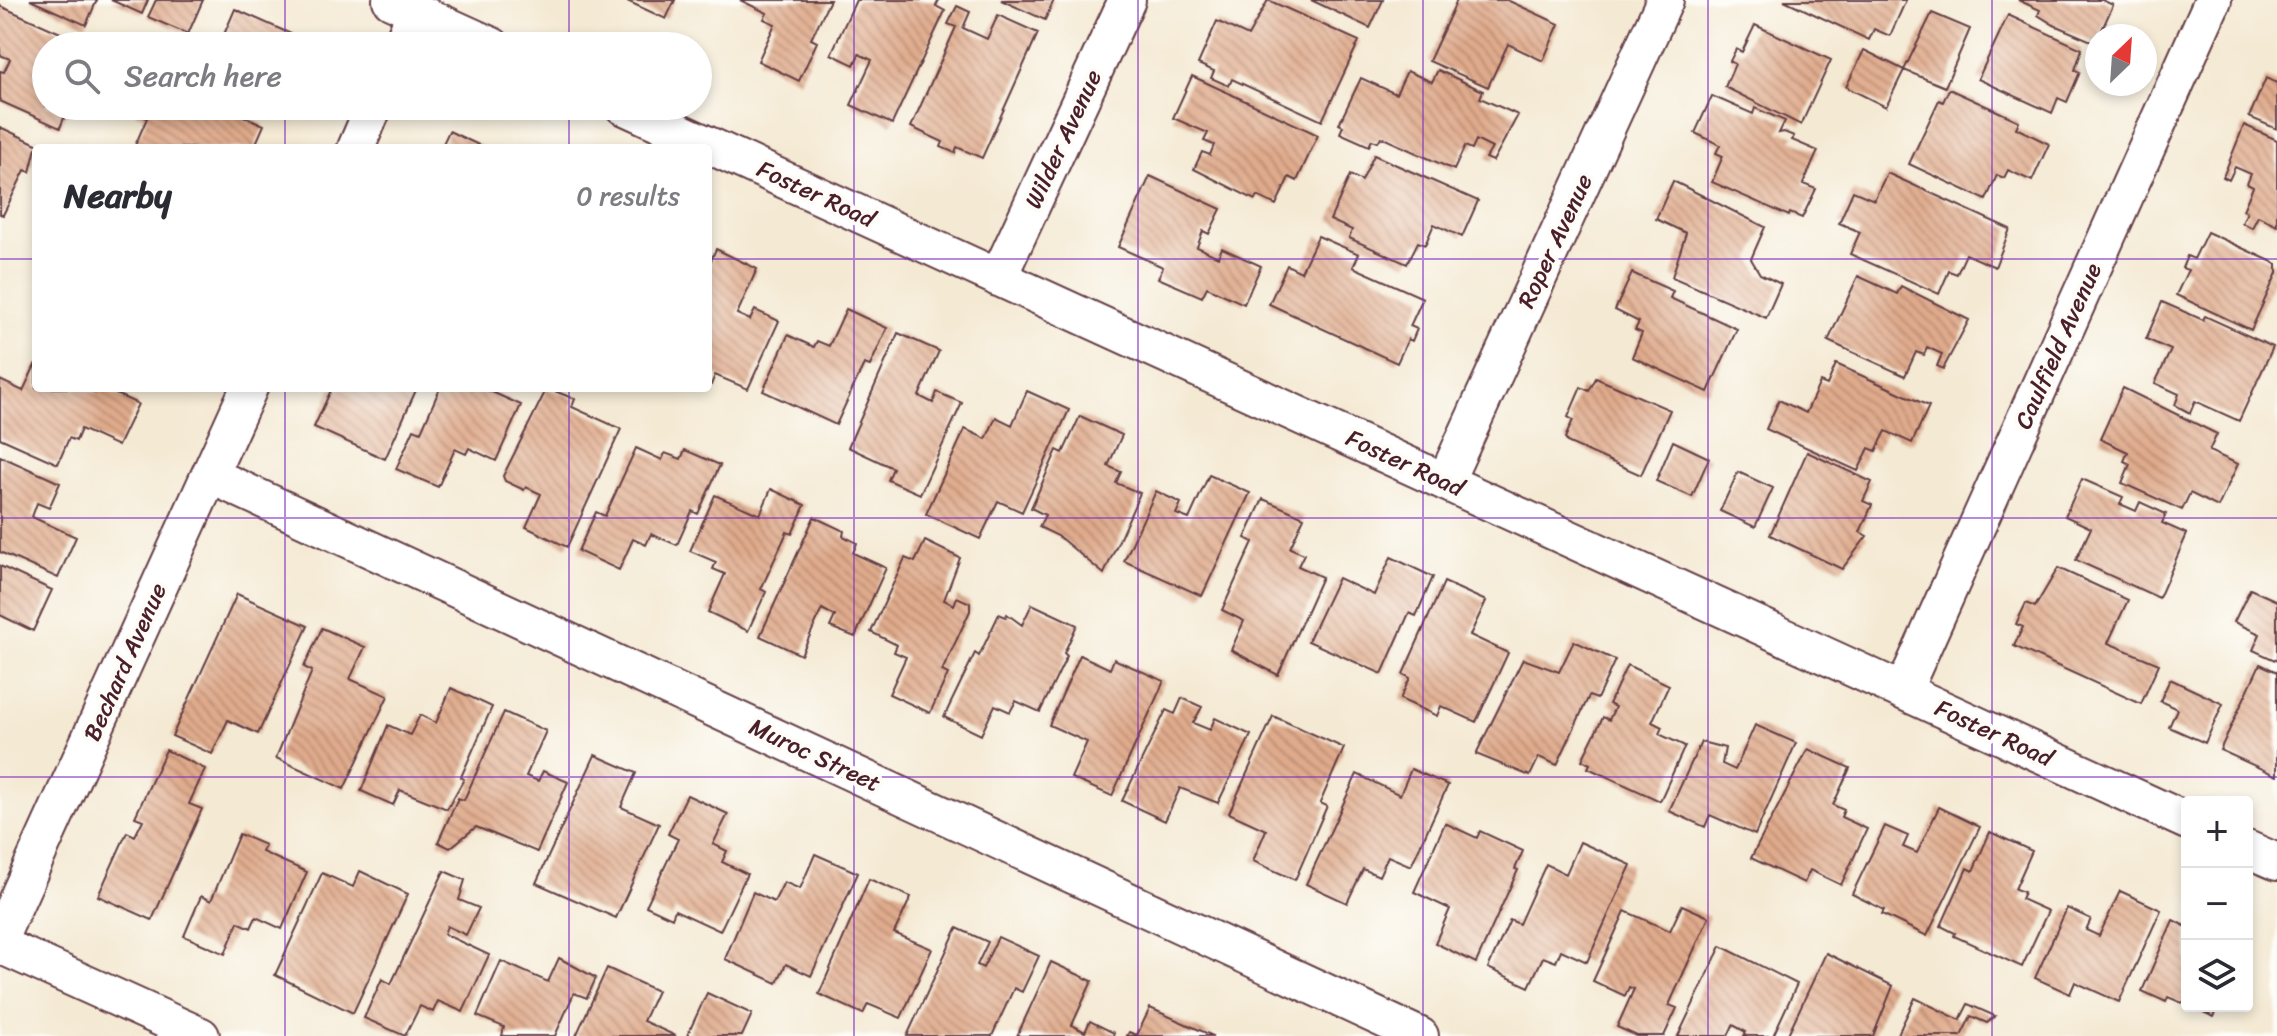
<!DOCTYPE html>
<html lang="en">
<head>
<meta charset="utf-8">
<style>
  :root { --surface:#fff; --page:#f7f7f7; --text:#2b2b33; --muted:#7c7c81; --line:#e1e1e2 }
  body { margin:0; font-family:Sriracha,sans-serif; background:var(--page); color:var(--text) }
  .controls { position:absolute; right:24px; bottom:24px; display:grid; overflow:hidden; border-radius:8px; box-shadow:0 4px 12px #0003 }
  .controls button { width:72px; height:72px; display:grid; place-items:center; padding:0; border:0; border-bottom:2px solid var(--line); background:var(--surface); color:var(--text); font:40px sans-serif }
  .compass { position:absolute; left:2085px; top:24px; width:72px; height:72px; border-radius:50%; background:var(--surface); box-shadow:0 4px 12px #0003; rotate:25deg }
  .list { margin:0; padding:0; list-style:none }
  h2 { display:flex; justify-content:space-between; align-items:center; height:104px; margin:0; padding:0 32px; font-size:34px }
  h2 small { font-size:26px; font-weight:400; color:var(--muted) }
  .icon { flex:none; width:44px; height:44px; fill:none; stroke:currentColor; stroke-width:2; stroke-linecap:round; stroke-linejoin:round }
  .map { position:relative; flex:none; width:2277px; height:1036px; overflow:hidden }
  .search { position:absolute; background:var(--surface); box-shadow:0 4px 12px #0003; left:32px; top:32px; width:680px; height:88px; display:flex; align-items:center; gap:20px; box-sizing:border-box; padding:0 28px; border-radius:44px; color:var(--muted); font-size:30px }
  .panel { position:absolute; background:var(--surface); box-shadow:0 4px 12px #0003; left:32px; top:144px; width:680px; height:248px; border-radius:8px }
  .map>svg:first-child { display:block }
  .building { fill:url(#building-back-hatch) }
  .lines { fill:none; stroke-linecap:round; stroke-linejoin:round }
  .street-casing { stroke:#643d44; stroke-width:40 }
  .street { stroke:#fff; stroke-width:36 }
  .grid { fill:none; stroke:#7b2cbf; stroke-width:2; stroke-opacity:0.55 }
  .labels { text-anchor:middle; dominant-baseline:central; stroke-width:8; stroke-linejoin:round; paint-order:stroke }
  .street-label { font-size:24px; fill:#4a1f2b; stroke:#fdfcf7 }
</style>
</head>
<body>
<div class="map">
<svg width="2277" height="1036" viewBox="0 0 2277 1036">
  <defs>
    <pattern id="building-back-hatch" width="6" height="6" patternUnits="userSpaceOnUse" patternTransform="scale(2)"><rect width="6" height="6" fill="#e0ab8c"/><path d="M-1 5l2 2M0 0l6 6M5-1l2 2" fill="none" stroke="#b88b73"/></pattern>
  </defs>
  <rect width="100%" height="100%" fill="#fdfcf7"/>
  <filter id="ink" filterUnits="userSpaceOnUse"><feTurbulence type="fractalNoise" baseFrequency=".0125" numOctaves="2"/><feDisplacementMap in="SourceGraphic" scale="16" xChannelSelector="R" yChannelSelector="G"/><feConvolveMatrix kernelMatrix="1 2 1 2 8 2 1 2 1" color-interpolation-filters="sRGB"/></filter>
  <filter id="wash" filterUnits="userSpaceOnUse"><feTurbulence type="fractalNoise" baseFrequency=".006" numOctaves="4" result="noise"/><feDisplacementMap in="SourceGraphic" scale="32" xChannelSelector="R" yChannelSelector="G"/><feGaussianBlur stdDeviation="1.8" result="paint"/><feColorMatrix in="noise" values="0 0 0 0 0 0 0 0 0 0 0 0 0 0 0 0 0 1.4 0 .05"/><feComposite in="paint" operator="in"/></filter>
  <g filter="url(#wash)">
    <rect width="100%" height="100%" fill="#f4e9d3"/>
    <g id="blocks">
      <path class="building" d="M30 0H97L86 25Z
        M111 0H148L142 14Z
        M156 0H203L188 34 148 17Z
        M625 0H675L666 19Z
        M740 0H830L811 39 817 42 799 81 758 61 775 24 764 19 767 13Z
        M856 0H939L936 6 945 11 892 124 851 105 872 60 859 54 854 65 831 54Z
        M1001 0H1054L1045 20Z
        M1268 0 1359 41 1322 121 1232 79 1229 86 1211 78 1214 71 1198 64 1217 21 1248 36Z
        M1311 0H1383L1370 28Z
        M1457 0H1507L1559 24 1543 61 1508 44 1488 87 1429 61Z
        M1784 0H1906L1890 36 1874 29 1869 40Z
        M2018 0H2102L2113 5 2096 43 2054 25 2038 15 2040 10Z
        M0 6 74 39 71 46H46V106H69L60 128 0 101V71L4 72 10 59 0 55Z
        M957 6 970 12 963 28 987 39 998 15 1038 33 982 158 957 147 955 153 941 147 943 142 911 127 956 27 948 24Z
        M235 9 300 38 296 46H219Z
        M1932 13 1970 29 1945 87 1904 70Z
        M2008 15 2082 49 2075 70 2080 72 2067 102 2058 98 2052 113 1978 79Z
        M1755 25 1831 60 1801 125 1725 87 1735 64 1730 61 1736 49 1742 52Z
        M1864 50 1904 70 1886 107 1846 87Z
        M1438 70 1483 91 1480 98 1518 115 1493 161 1486 158 1492 148 1476 140 1472 149 1465 146 1454 170 1381 137 1378 142 1372 140 1369 146 1340 133 1343 126 1339 124 1361 78 1396 94 1407 71 1432 82Z
        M1192 76 1318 135 1297 181 1289 177 1276 205 1257 196 1255 200 1194 169 1202 152 1210 155 1214 145 1204 141 1208 133 1173 118Z
        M2266 78 2277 83V129L2249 117Z
        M1949 89 2019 121 2016 128 2049 144 2032 181 2008 170 2004 178 1997 175 1986 200 1909 164 1939 100 1943 102Z
        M1712 96 1753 114 1755 108 1785 121 1779 133 1784 132 1794 136 1792 140 1818 151 1803 184 1816 189 1802 218 1790 213 1789 216 1712 182 1723 156 1716 153 1720 145 1695 133Z
        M121 106H205L223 114 226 108 264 125 254 148H134L147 118Z
        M2244 125 2277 140V225L2258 216 2252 228 2242 223 2247 212 2243 210 2253 187 2247 184 2251 174 2235 167 2229 180 2223 177Z
        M0 127 45 148H36L30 172 25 170 3 215 0 214Z
        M449 131 485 148H441Z
        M1374 155 1478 201 1462 237 1434 224 1425 245 1418 242 1407 264 1349 238 1352 230 1330 220 1350 175 1362 181Z
        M1887 173 2010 229 1995 267 1966 254 1957 274 1949 271 1939 294 1850 254 1860 232 1839 223 1853 191 1874 200Z
        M1150 176 1221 209 1209 234 1203 231 1197 247 1218 257 1222 248 1261 266 1244 304 1207 287 1202 297 1158 278 1163 267 1118 247Z
        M1673 181 1765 227 1751 259 1760 274 1781 284 1766 318 1672 277 1686 233 1656 219Z
        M2207 232 2277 264V273L2251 330 2176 295 2188 270 2182 268 2187 256 2194 259Z
        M1318 236 1359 254 1353 267 1423 298 1410 326 1417 329 1412 341 1408 339 1397 363 1269 304 1287 265 1301 272Z
        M716 249 757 269 737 314 750 320 755 310 779 321 748 389 715 375 711 385 708 384V267Z
        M1632 273 1673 291 1670 298 1737 329 1708 392 1632 357 1642 333 1635 330 1639 322 1615 310Z
        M1858 276 1897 294 1901 286 1969 320 1943 369 1937 366 1942 354 1927 347 1924 355 1916 352 1905 376 1828 341Z
        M2162 302 2203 320 2205 316 2273 347 2239 421 2195 401 2190 413 2175 405 2179 394 2155 383 2171 350 2146 339Z
        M846 309 887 328 870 366 864 364 836 425 763 391 788 335 814 347 817 341 829 346Z
        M898 333 939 351 919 396 933 403 937 392 962 403 920 494 888 480 893 468 848 447Z
        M36 363V388H84L95 393 98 388H103L138 404 118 446 81 429 76 441 69 438 58 464 0 438V380L23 391Z
        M1836 364 1929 406 1912 443 1886 431 1876 451 1869 448 1858 471 1766 429 1779 400 1806 413 1820 382 1827 385Z
        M1596 378 1670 410 1641 475 1567 442 1565 438 1573 420 1568 417 1581 387 1589 391Z
        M332 388H417L385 459 314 427Z
        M440 388H483L521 405 496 461 469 448 466 454 455 449 438 487 396 469 414 429 421 432Z
        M547 388 575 399 572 407 621 429 567 547 526 527 541 494 526 487 524 490 505 481 503 476Z
        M2123 388 2217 434 2209 451 2238 464 2218 507 2190 493 2182 510 2122 483 2130 464 2124 461 2128 452 2100 439Z
        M1027 391 1069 410 1022 512 998 501 980 539 926 514 965 429 986 439 996 417 1012 425Z
        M1080 416 1122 435 1108 466 1121 472 1116 483 1140 493 1104 574 1058 536 1039 527 1045 515 1031 508 1057 450 1063 453Z
        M1673 441 1709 458 1692 497 1656 481Z
        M636 448 662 460 665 453 681 459 685 450 720 465 698 514 692 511 677 545 651 534 646 545 633 539 619 570 578 551 596 512 605 516Z
        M1807 452 1872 482 1863 501 1872 505 1860 532 1867 536 1842 569 1770 535Z
        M0 456 60 483 49 508 37 503 32 517 76 537 58 578 0 552Z
        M1738 472 1773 488 1755 527 1720 511Z
        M1209 475 1250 493 1202 596 1124 561 1156 491 1181 503 1176 514 1189 519Z
        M2082 479 2123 497 2120 504 2136 511 2140 502 2166 514 2162 523 2187 534 2159 598 2076 560 2091 528 2065 516Z
        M771 489 805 505 792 534 787 532 761 589 766 592 748 631 708 612 725 574 713 569 716 562 690 551 715 495 760 515Z
        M1263 499 1304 517 1290 548 1304 554 1298 566 1322 577 1278 675 1231 650 1244 621 1222 610 1253 542 1245 538Z
        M814 517 844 531 843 536 857 543 853 553 886 568 855 637 830 627 835 616 822 609 801 655 760 636Z
        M925 541 960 558 944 600 954 605 957 597 970 603V611L942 671 948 674 930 713 889 694 906 657 894 652 897 645 871 632 905 558 915 562Z
        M1391 557 1433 577 1416 616 1409 613 1382 674 1308 641 1338 578 1374 595Z
        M0 566 52 590 33 631 0 615Z
        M2058 568 2128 600 2108 643 2159 664 2141 704 2014 646 2023 627 2016 624 2026 603 2035 607Z
        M1444 582 1486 601 1470 635 1508 653 1476 722 1441 706 1437 716 1400 699 1410 678 1403 674Z
        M2250 589 2277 601V661L2253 650 2260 634 2234 622Z
        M237 594 308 626 258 734 228 720 212 754 172 736Z
        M1032 604 1077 625 1064 653 1067 656 1040 712 1016 701 1010 712 995 705 981 735 944 717 975 653 979 656 999 614 1006 617 1007 614 1022 625Z
        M322 628 365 647 350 679 388 696 344 789 276 758 312 671 304 667Z
        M1574 641 1615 660 1597 699 1589 696 1557 765 1539 757 1530 776 1476 754 1523 659 1559 672Z
        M1080 655 1110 669 1114 659 1164 681 1112 796 1071 778 1087 742 1049 725Z
        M2260 664 2277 672V776L2220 750Z
        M1627 665 1669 685 1652 722 1662 727 1659 734 1685 746 1660 801 1588 768 1590 764 1582 760 1603 717 1609 720 1615 707 1609 704Z
        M2170 679 2223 704 2205 743 2169 727 2177 709 2160 701Z
        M451 688 492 707 461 777 464 779 447 809 400 790 393 805 361 791 388 725 410 735 420 715 436 723Z
        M1182 698 1202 707 1193 723 1210 730 1215 718 1251 735 1218 803 1180 788 1165 821 1122 801 1166 710 1175 714Z
        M504 712 546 731 526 776 538 781 543 771 568 782 537 852 476 827 450 848 438 842 458 798 464 800Z
        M1273 716 1344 748 1320 803 1327 806 1295 880 1253 861 1266 830 1229 813Z
        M1755 725 1796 743 1755 835 1710 815 1705 827 1669 811 1701 742 1725 748 1722 764 1735 770Z
        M1808 749 1850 768 1833 805 1844 810 1841 817 1867 829 1841 885 1810 870 1804 883 1751 858Z
        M166 750 205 769 189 804 202 809 152 920 98 896 127 832 135 836 143 820 135 817Z
        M595 755 636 773 621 807 659 824 616 918 536 883Z
        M1411 769 1448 785 1411 866 1388 856 1379 876 1363 869 1347 903 1306 884 1357 774 1400 795Z
        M687 795 728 814 713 844 727 851 722 862 747 874 720 931 675 910 672 918 646 906 678 839 668 834Z
        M1939 807 1980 827 1927 936 1882 914 1884 910 1852 894 1885 826 1908 836 1903 847 1917 853Z
        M1445 823 1477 838 1480 831 1523 851 1515 869 1518 870 1476 963 1435 943 1450 909 1414 892Z
        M1990 832 2032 851 2015 889 2024 892 2021 899 2048 911 2022 967 1954 936 1955 933 1941 926 1967 868 1973 871Z
        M239 834 265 845 262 852 307 872 282 929 256 917 251 928 238 922 225 954 184 936 201 896 211 901Z
        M1580 842 1631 865 1587 962 1561 950 1556 962 1543 957 1529 987 1488 968 1510 920 1519 924 1546 864 1566 874Z
        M815 854 858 873 811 976 786 964 777 983 725 959 753 892 774 902 784 882 800 889Z
        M360 871 408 894 353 1013 275 975 322 873 353 887Z
        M444 871 465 880 459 900 479 908 466 935 447 926 444 934 489 955 463 1012 438 1001 433 1012 420 1006 405 1036 364 1018 382 979 391 984Z
        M869 879 911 897 894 933 932 949 901 1018 868 1004 863 1014 819 994Z
        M2120 891 2161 910 2119 1002 2075 982 2070 994 2035 978 2067 908 2091 919 2086 930 2099 936Z
        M1682 905 1709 917 1669 1005 1677 1008 1664 1036H1637L1617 1027 1634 989 1629 987 1625 996 1593 981 1625 911 1670 931Z
        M2173 920 2187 927V1005L2168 997 2166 1002 2142 991Z
        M957 928 988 942 977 965 983 968 998 937 1039 956 1022 992 1014 988 992 1036H907Z
        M1721 946 1797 984 1773 1036H1744L1746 1032 1733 1025 1728 1036H1678Z
        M1826 953 1893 986 1873 1036H1787Z
        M559 958 596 978 587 998 574 993 555 1036H502L504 1027 477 1016 501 961 548 982Z
        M1051 962 1092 981 1072 1025 1085 1032 1090 1021 1114 1033 1113 1036H1017Z
        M607 968 657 991 643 1021 676 1036H576Z
        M707 993 752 1014 742 1036H687Z
        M1915 998 1960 1020 1968 1004 1995 1016 1987 1023 1971 1016 1961 1036H1897Z
        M2189 1006H2219L2214 1017Z
        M1150 1008 1213 1036H1127L1129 1032 1137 1035Z"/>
    </g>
  </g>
  <g filter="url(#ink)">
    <use href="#blocks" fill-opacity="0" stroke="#643d44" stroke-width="2"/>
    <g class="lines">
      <defs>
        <path id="street" d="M391 0 492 46
          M401 46 416 11
          M623 106 2187 821
          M356 148 374 106
          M998 278 1127 0
          M210 475 1420 1036
          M1445 482 1665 0
          M1903 691 2213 0
          M2247 849 2277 862
          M0 937 249 388
          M0 945 201 1036"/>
      </defs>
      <use href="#street" class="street-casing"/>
      <use href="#street" class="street"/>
    </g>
  </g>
  <path class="grid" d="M285 0V46M569 0V46M854 0V1036M1138 0V1036M1423 0V1036M1708 0V1036M1992 0V1036M285 106V148M569 106V148M0 259H36M708 259H2277M285 388V1036M569 388V1036M0 518H2277M0 777H2277"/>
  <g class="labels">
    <g class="street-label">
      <text transform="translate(1063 139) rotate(-65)">Wilder Avenue</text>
      <text transform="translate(816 194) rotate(25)">Foster Road</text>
      <text transform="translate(1555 241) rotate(-65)">Roper Avenue</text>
      <text transform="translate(2058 346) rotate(-66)">Caulfield Avenue</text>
      <text transform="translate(1405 463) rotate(25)">Foster Road</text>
      <text transform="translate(125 662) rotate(-66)">Bechard Avenue</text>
      <text transform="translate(1994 733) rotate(25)">Foster Road</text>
      <text transform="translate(815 755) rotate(25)">Muroc Street</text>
    </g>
  </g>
</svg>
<div class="controls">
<button>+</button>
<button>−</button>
<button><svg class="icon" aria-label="layers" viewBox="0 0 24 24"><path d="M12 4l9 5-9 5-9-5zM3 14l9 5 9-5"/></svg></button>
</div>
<svg class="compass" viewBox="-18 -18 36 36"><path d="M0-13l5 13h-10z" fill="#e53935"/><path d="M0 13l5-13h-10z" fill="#7c7c81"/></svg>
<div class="search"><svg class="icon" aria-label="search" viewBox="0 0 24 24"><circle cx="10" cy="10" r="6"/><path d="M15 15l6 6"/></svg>Search here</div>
<section class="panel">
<h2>Nearby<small>0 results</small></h2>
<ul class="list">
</ul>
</section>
</div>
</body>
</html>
